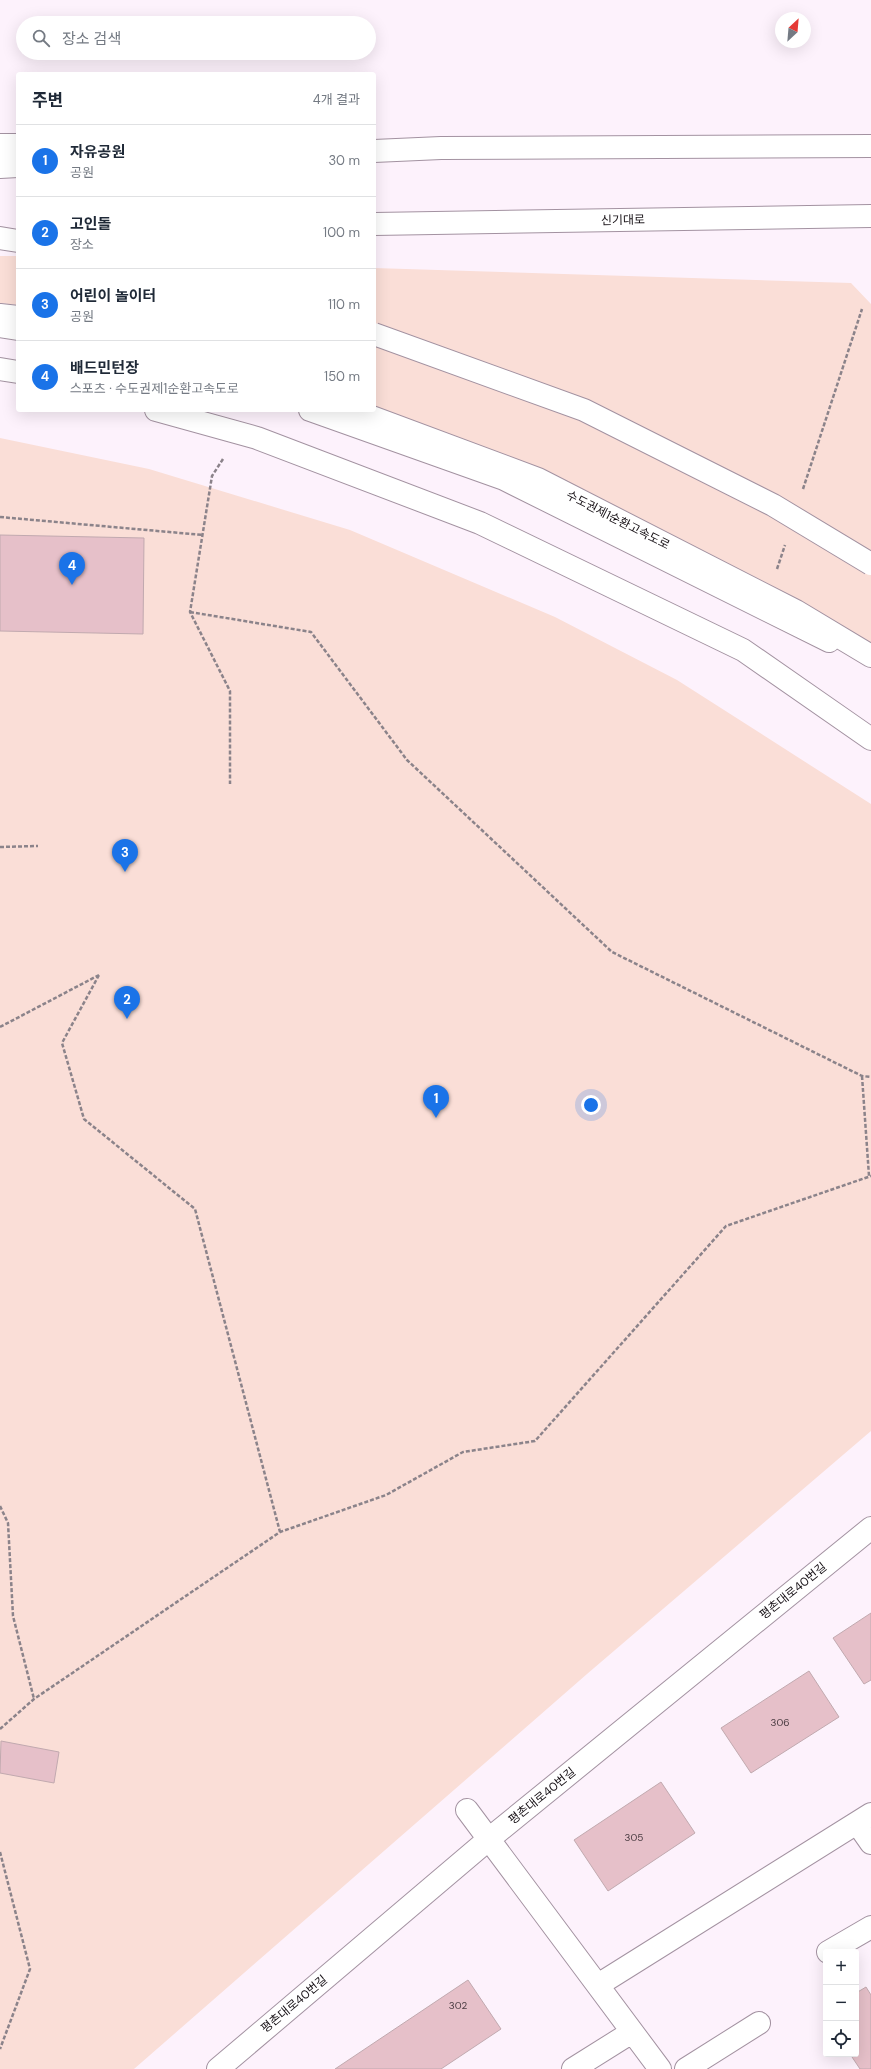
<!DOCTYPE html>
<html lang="ko">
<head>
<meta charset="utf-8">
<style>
  :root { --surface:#fff; --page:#f6f6f7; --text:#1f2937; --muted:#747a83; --line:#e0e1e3; --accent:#1a73e8 }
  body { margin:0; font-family:"DM Sans","Noto Sans KR",sans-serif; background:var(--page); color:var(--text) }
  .controls { position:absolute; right:12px; bottom:12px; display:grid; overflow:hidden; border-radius:4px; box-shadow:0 4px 16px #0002 }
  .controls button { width:36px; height:36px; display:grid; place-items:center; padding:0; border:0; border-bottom:1px solid var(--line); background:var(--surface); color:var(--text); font:20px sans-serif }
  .compass { position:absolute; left:775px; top:12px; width:36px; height:36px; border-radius:50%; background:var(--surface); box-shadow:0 4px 16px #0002; rotate:26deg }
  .you { position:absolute; left:591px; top:1105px; width:14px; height:14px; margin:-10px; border:3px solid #fff; border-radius:50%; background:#1a73e8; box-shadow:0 0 0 6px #1a73e833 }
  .badge { display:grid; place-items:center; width:26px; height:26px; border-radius:50%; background:var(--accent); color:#fff; font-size:13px; font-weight:700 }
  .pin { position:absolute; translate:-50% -33px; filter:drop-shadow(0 1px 2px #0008) }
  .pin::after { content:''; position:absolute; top:21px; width:14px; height:12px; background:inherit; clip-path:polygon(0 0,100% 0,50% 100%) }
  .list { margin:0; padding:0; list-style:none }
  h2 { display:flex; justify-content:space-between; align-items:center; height:52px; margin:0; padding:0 16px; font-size:17px }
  h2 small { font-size:13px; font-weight:400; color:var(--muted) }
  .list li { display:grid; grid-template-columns:26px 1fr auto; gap:12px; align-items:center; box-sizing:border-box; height:72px; padding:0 16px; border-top:1px solid var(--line) }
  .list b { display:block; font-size:15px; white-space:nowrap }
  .list p { margin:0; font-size:13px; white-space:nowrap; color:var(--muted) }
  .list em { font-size:13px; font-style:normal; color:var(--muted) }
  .icon { flex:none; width:22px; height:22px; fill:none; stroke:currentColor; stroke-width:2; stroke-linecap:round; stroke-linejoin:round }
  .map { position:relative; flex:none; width:871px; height:2069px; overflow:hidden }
  .search { position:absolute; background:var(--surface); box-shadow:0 4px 16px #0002; left:16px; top:16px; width:360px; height:44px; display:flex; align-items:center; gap:10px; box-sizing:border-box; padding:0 14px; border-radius:22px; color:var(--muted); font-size:15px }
  .panel { position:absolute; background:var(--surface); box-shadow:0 4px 16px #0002; left:16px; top:72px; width:360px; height:340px; border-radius:4px }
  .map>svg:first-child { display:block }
  .green { fill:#faded7 }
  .building { fill:#e6c0c9; stroke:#c1a9af }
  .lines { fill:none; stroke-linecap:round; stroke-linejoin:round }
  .minor-casing { stroke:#a392a1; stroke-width:24 }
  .highway-casing { stroke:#a392a1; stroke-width:24 }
  .path { stroke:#8b838a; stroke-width:2.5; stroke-dasharray:4 2; stroke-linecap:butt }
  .minor { stroke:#fff; stroke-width:22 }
  .highway { stroke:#fff; stroke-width:22 }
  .highway-bridge-casing { stroke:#a392a1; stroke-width:24; stroke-linecap:butt }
  .highway-bridge { stroke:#fff; stroke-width:22 }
  .labels { text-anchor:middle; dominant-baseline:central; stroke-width:3.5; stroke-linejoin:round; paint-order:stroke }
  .number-label { font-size:10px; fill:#4a3c42 }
  .street-label { font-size:12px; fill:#161015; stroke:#fff }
</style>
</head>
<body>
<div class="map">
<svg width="871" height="2069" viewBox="0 0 871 2069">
  <rect width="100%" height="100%" fill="#fdf2fc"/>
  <path class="green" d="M0 256H18V305L0 303Z
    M374 268 851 283 871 304V653L374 407Z
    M0 438 149 469 350 530 555 617 677 680 871 804V1431L587 1674 134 2069H0Z"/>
  <path class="building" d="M0 535 144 538 143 634 0 631Z
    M871 1613V1680L864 1684 833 1638Z
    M809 1671 839 1717 751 1773 721 1728Z
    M1 1741 59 1752 54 1783 0 1773Z
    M661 1782 695 1833 608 1891 574 1840Z
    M468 1980 501 2029 441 2069H335Z
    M866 1987 871 1995V2069H860L850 2054H856V1993Z"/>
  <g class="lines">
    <defs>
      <path id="minor" d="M0 145H18
        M374 151 441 148 871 146
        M0 167 18 166
        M374 224 871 216
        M0 326 18 329
        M0 369 18 372
        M156 410 257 438 480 523 743 650 871 739
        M310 410 504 479 829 641
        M467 1810 660 2069
        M857 1823 871 1843
        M828 1952 871 1927
        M598 1985 871 1814
        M218 2069 489 1839 871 1528
        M573 2069 632 2032
        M686 2069 759 2023"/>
      <path id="highway" d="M0 238 18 241
        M0 315 18 317
        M353 410 538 479 796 611 871 656"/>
    </defs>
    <use href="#minor" class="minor-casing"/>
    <use href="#highway" class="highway-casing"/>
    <path class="path" d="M223 459 212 476 190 612 230 691V784
      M803 489 862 309
      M0 517 203 535
      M777 569 785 545
      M190 612 311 632 407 760 612 952 862 1076 871 1077
      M0 847 38 846
      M99 975 62 1043 84 1119 195 1209 280 1532
      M0 1027 99 975
      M862 1076 869 1176
      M0 1506 8 1523 13 1616 34 1699
      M0 1729 34 1699 280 1532 386 1495 463 1452 535 1441 726 1226 871 1176
      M0 1852 30 1969 0 2049"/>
    <use href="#minor" class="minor"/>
    <use href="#highway" class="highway"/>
    <defs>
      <path id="highway-bridge" d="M374 334 584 410 773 505 871 564"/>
    </defs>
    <use href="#highway-bridge" class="highway-bridge-casing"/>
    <use href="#highway-bridge" class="highway-bridge"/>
  </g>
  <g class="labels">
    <g class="number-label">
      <text x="780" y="1722">306</text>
      <text x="634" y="1837">305</text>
      <text x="458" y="2005">302</text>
    </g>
    <g class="street-label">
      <text transform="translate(623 220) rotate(-1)">신기대로</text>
      <text transform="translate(618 520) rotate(27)">수도권제1순환고속도로</text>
      <text transform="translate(793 1591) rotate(-39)">평촌대로40번길</text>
      <text transform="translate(542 1796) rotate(-39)">평촌대로40번길</text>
      <text transform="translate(294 2004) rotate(-40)">평촌대로40번길</text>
    </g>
  </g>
</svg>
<div class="controls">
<button>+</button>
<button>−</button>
<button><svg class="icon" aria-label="locate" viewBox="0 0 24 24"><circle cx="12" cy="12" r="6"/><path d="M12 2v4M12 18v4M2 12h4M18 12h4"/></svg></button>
</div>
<svg class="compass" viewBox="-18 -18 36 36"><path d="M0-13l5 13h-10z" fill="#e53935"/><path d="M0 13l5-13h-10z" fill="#747a83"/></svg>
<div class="you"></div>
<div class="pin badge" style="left:436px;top:1118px">1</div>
<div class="pin badge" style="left:127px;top:1019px">2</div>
<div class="pin badge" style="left:125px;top:872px">3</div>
<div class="pin badge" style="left:72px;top:585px">4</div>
<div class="search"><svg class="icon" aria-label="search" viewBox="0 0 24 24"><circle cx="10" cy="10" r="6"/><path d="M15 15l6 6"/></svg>장소 검색</div>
<section class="panel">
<h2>주변<small>4개 결과</small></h2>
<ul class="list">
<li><span class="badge">1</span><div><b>자유공원</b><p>공원</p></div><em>30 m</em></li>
<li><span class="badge">2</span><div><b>고인돌</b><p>장소</p></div><em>100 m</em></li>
<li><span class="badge">3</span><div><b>어린이 놀이터</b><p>공원</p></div><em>110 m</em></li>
<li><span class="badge">4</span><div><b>배드민턴장</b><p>스포츠 · 수도권제1순환고속도로</p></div><em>150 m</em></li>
</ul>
</section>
</div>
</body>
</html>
